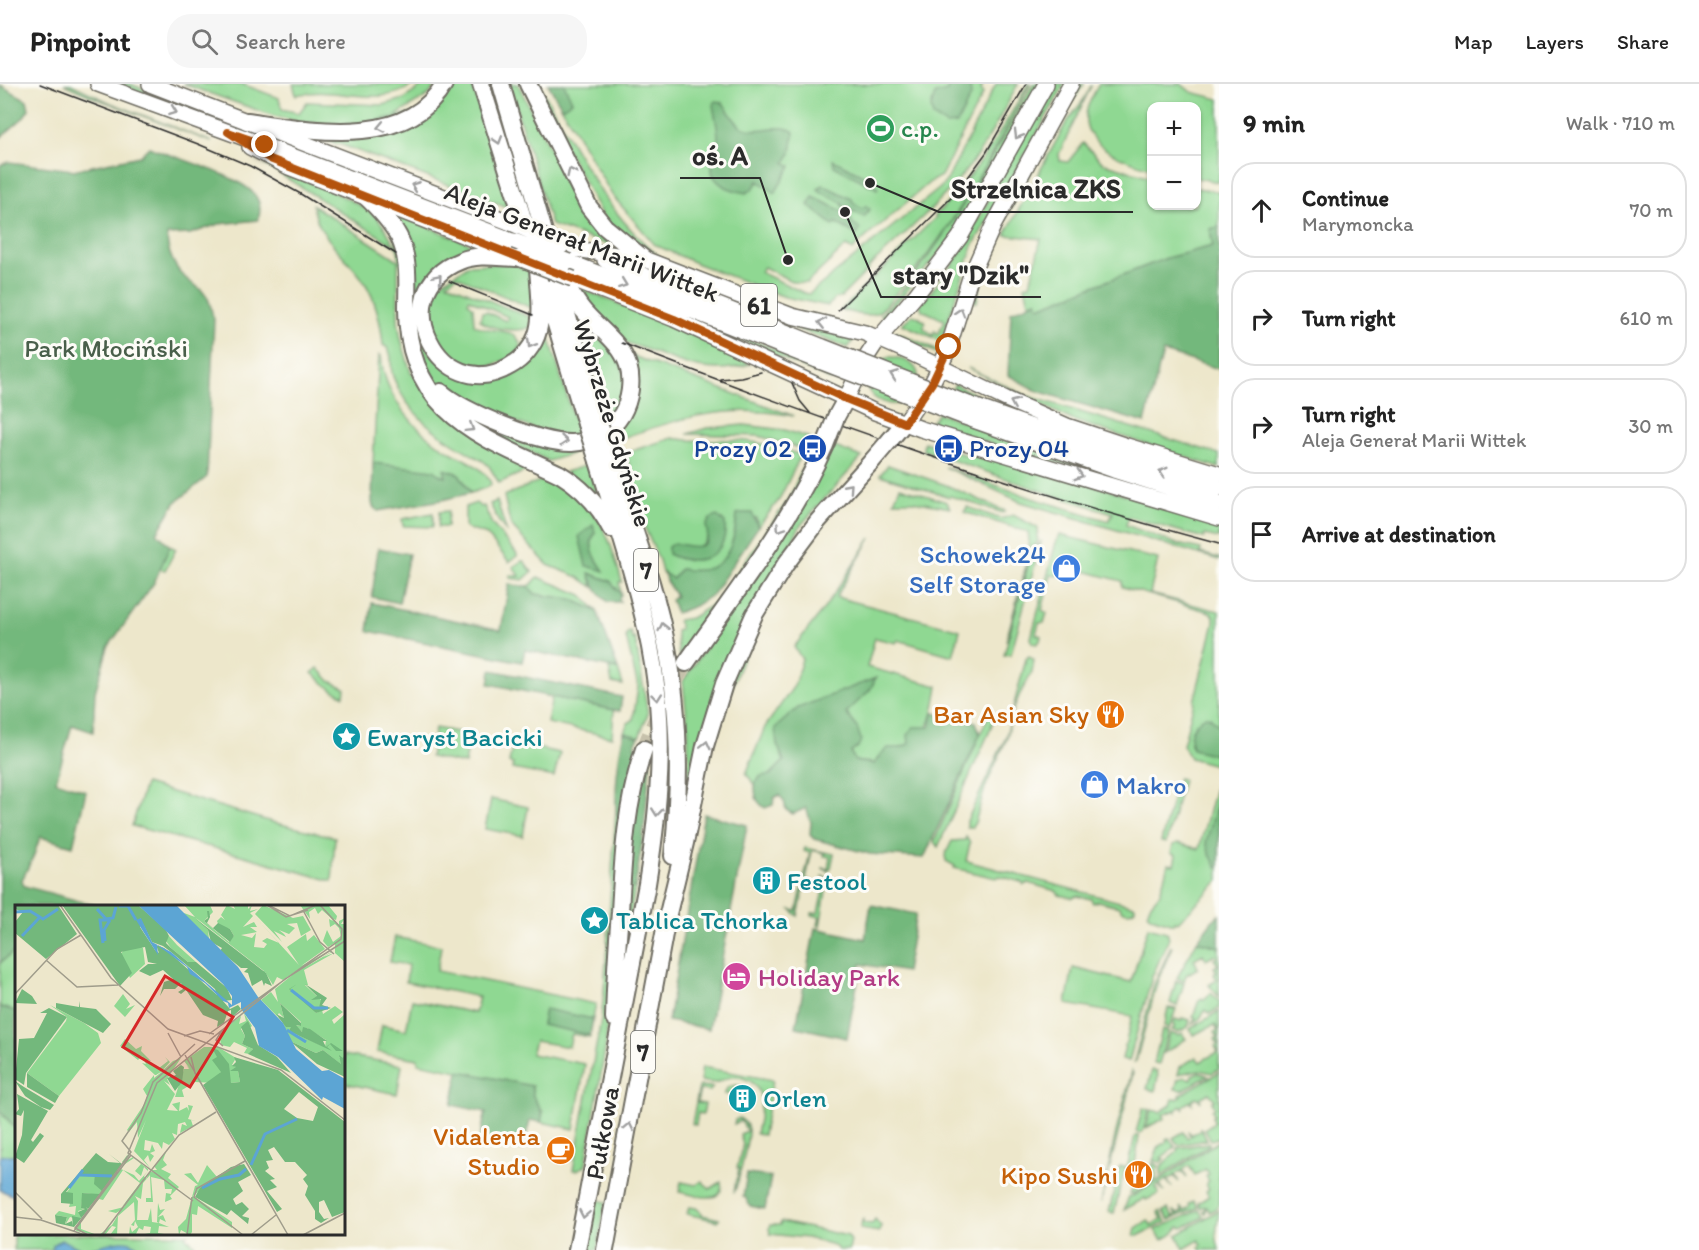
<!DOCTYPE html>
<html lang="en">
<head>
<meta charset="utf-8">
<style>
  :root { --surface:#fff; --page:#f6f6f6; --text:#222; --muted:#767676; --line:#e0e0e0 }
  body { margin:0; font-family:Itim,sans-serif; background:var(--page); color:var(--text) }
  .controls { position:absolute; right:18px; top:18px; display:grid; overflow:hidden; border-radius:12px; box-shadow:0 2px 4px #0004 }
  .controls button { width:54px; height:54px; display:grid; place-items:center; padding:0; border:0; border-bottom:2px solid var(--line); background:var(--surface); color:var(--text); font:30px sans-serif }
  .stop { position:absolute; width:18px; height:18px; margin:-14px; border:4px solid #b45309; border-radius:50%; background:#fff }
  .stop.end { background:#b45309; border-color:#fff; box-shadow:0 2px 6px #0008 }
  .list { margin:0; padding:0; list-style:none }
  h2 { display:flex; justify-content:space-between; align-items:center; height:78px; margin:0; padding:0 24px; font-size:26px }
  h2 small { font-size:20px; font-weight:400; color:var(--muted) }
  .list li { display:grid; grid-template-columns:39px 1fr auto; gap:18px; align-items:center; box-sizing:border-box; height:96px; margin:0 12px 12px; padding:0 12px; border:2px solid var(--line); border-radius:24px }
  .list b { display:block; font-size:22px; white-space:nowrap }
  .list p { margin:0; font-size:20px; white-space:nowrap; color:var(--muted) }
  .list em { font-size:20px; font-style:normal; color:var(--muted) }
  .icon { flex:none; width:33px; height:33px; fill:none; stroke:currentColor; stroke-width:2; stroke-linecap:round; stroke-linejoin:round }
  .map { position:relative; flex:none; width:1219px; height:1166px; overflow:hidden }
  header { display:flex; align-items:center; gap:36px; box-sizing:border-box; height:84px; padding:0 30px; background:var(--surface); border-bottom:2px solid var(--line) }
  header strong { font-size:28px }
  nav { display:flex; gap:33px; margin-inline-start:auto; font-size:21px }
  .search { width:420px; height:54px; background:var(--page); display:flex; align-items:center; gap:15px; box-sizing:border-box; padding:0 21px; border-radius:24px; color:var(--muted); font-size:22px }
  main { display:flex }
  aside { flex:1; background:var(--surface) }
  .map>svg:first-child { display:block }
  .green { fill:#8fd892; stroke:#5d825e; stroke-width:1.5; fill-rule:evenodd }
  .forest { fill:#73b87c; stroke:#4f7254; stroke-width:1.5 }
  .water { fill:#5ca5d4; stroke:#446880; stroke-width:1.5 }
  .lines { fill:none; stroke-linecap:round; stroke-linejoin:round }
  .highway-tunnel { stroke:#c6c1ab; stroke-width:16; stroke-dasharray:16 8; stroke-linecap:butt }
  .major-casing { stroke:#6f6d63; stroke-width:18 }
  .highway-casing { stroke:#6f6d63; stroke-width:20 }
  .major { stroke:#fff; stroke-width:15 }
  .highway { stroke:#fff; stroke-width:16 }
  .tram { stroke:#2b2b2b; stroke-width:1.5 }
  .major-bridge-casing { stroke:#6f6d63; stroke-width:18; stroke-linecap:butt }
  .highway-bridge-casing { stroke:#6f6d63; stroke-width:20; stroke-linecap:butt }
  .major-bridge { stroke:#fff; stroke-width:15 }
  .highway-bridge { stroke:#fff; stroke-width:16 }
  .oneway { stroke:#a0a0a0 }
  .route { stroke:#b45309; stroke-width:8 }
  .labels { text-anchor:middle; dominant-baseline:central; stroke-width:6; stroke-linejoin:round; paint-order:stroke }
  .shield { fill:#fdfcf7; stroke:#6a6a68; stroke-width:1.5 }
  .shield-label { font-size:24px; font-weight:bold; fill:#2b2b2b }
  .leisure-label { font-size:26px; fill:#27864d; stroke:#fdfcf7; text-anchor:start }
  .street-label { font-size:26px; fill:#2b2b2b; stroke:#fdfcf7 }
  .park-label { font-size:26px; fill:#495f4a; stroke:#fdfcf7 }
  .transit-label { font-size:26px; fill:#164399; stroke:#fdfcf7; text-anchor:end }
  .shop-label { font-size:26px; fill:#366cbe; stroke:#fdfcf7; text-anchor:end }
  .food-label { font-size:26px; fill:#c56008; stroke:#fdfcf7; text-anchor:end }
  .culture-label { font-size:26px; fill:#0d838f; stroke:#fdfcf7; text-anchor:start }
  .hotel-label { font-size:26px; fill:#b23c85; stroke:#fdfcf7; text-anchor:start }
  .inset-river { fill:none; stroke:#5ca5d4; stroke-width:3 }
  .inset-road { fill:none; stroke:#9f9c8b; stroke-width:1.5 }
  .view { fill:#d62828; fill-opacity:0.15; stroke:#d62828; stroke-width:3 }
  .inset-edge { fill:none; stroke:#2b2b2b; stroke-width:3 }
  .leader { fill:none; stroke:#2b2b2b; stroke-width:2 }
  .callout-dot { fill:#2b2b2b; stroke:#fdfcf7; stroke-width:2 }
  .callout-label { font-size:27px; text-anchor:middle; font-weight:bold; fill:#2b2b2b; stroke:#fdfcf7; stroke-width:6; stroke-linejoin:round; paint-order:stroke }
</style>
</head>
<body>
<header>
<strong>Pinpoint</strong>
<div class="search"><svg class="icon" aria-label="search" viewBox="0 0 24 24"><circle cx="10" cy="10" r="6"/><path d="M15 15l6 6"/></svg>Search here</div>
<nav><a>Map</a><a>Layers</a><a>Share</a></nav>
</header>
<main>
<div class="map">
<svg width="1219" height="1166" viewBox="0 0 1219 1166">
  <rect width="100%" height="100%" fill="#fdfcf7"/>
  <filter id="ink" filterUnits="userSpaceOnUse"><feTurbulence type="fractalNoise" baseFrequency=".0167" numOctaves="2"/><feDisplacementMap in="SourceGraphic" scale="12" xChannelSelector="R" yChannelSelector="G"/><feConvolveMatrix kernelMatrix="1 2 1 2 8 2 1 2 1" color-interpolation-filters="sRGB"/></filter>
  <filter id="wash" filterUnits="userSpaceOnUse"><feTurbulence type="fractalNoise" baseFrequency=".008" numOctaves="4" result="noise"/><feDisplacementMap in="SourceGraphic" scale="24" xChannelSelector="R" yChannelSelector="G"/><feGaussianBlur stdDeviation="1.35" result="paint"/><feColorMatrix in="noise" values="0 0 0 0 0 0 0 0 0 0 0 0 0 0 0 0 0 1.4 0 .05"/><feComposite in="paint" operator="in"/></filter>
  <g filter="url(#wash)">
    <rect width="100%" height="100%" fill="#ede7cb"/>
    <path class="green" d="M64 0H71L111 19 212 58 93 13Z
      M117 0H130L189 22 187 26Z
      M183 0H242L279 14 282 25 299 29 307 18 383 21 404 15 425 0H436L430 10 391 35 341 41 300 38 274 32Z
      M293 0H414C380 26 336 1 296 11Z
      M451 0H472L510 124 342 61 302 50 432 26 446 12Z
      M509 0H518L578 121 595 145 614 163 551 141Z
      M532 0H539C573 60 604 128 659 172L642 164 605 137Z
      M564 0H983L981 4 983 10 941 92 930 98 856 162 853 166 846 162 807 199 793 198 764 183 760 188 804 209 809 210 940 104 947 96 996 0H1018C1003 27 990 55 971 80 941 119 904 150 868 184L869 185 841 213 836 214 828 222 785 213 698 180 655 161 612 111 562 24 571 17Z
      M1028 0H1030C991 72 952 148 896 209 891 215 884 226 877 229 865 234 853 228 841 226L936 133 935 132C977 89 999 51 1028 0Z
      M1033 0H1040L951 155 887 230 884 233 881 231C944 162 988 81 1033 0Z
      M1051 0H1065L973 162 941 257 902 240 912 231 920 233V235L925 237 924 244 933 251 935 247 937 250 939 248 944 236 922 226 920 221 951 183 961 167Z
      M1075 0H1084L1058 39 993 158 980 198 977 218H974L977 195 989 164Z
      M1092 0 1059 70 1060 77 1068 78 1083 59 1103 79 1151 93 1152 122H1196L1197 104 1219 108V143L1210 145 1213 162 1167 174 1039 223 1037 217 1029 219 1025 202 1030 200 1041 155 1005 151 1065 41 1084 15Z
      M1099 0H1181L1191 8 1219 15V98L1197 94 1196 22H1152L1151 84C1123 76 1075 60 1088 22 1091 14 1095 7 1099 0Z
      M241 42 511 145 512 151 239 47Z
      M264 80C292 92 359 114 378 135 385 143 390 152 395 162Z
      M313 121 398 176V237L401 255 411 289 532 384 499 399 489 382 483 377C450 358 418 341 399 306 397 301 393 294 392 289 390 280 394 266 383 261 381 239 377 218 365 199 348 172 317 154 313 121Z
      M390 128 489 167 429 193 430 270 495 295 544 236 579 352H553L503 333 443 304 434 293 417 260Z
      M510 179 528 185 531 197 534 225 457 192 447 199 532 234 530 243C519 249 489 245 480 236L482 228H487L506 237 508 233 469 215 468 218 473 223 474 240C487 250 515 241 520 260L519 267 513 273 488 283H470L454 276 431 248V217L440 199 469 181Z
      M641 183 782 236 854 255 848 264 640 185Z
      M597 198 836 288 831 296 721 247Z
      M574 202 684 246 750 280C710 292 686 281 648 266 639 263 627 260 618 254 600 243 586 219 574 202Z
      M577 227C597 247 629 275 625 306 623 315 615 327 610 336Z
      M896 248 938 266 937 269 894 251Z
      M379 271 381 272C384 312 415 348 449 367 464 376 481 381 490 397L491 400 488 403 471 409 459 390 444 385 447 393 373 379Z
      M630 271 794 332C726 319 681 334 616 356L614 348Z
      M888 273C899 272 917 279 918 291 918 296 914 301 912 304 905 318 899 324 883 318 875 315 871 312 867 303L874 281Z
      M968 284 1025 311 1219 370V384L1072 336Z
      M955 300 987 317 1109 365 952 305Z
      M938 329 1219 424V428L929 341Z
      M463 330 583 364 584 366 549 377 481 346Z
      M744 341 785 346 810 354 805 366 759 352 687 350 707 344Z
      M672 354C696 359 710 355 733 356 757 357 779 363 801 371L779 416 758 443 756 434 737 430C734 467 724 493 680 485L673 495 662 489 659 476 644 442 626 384 630 382 625 369ZM708 450 721 462C706 477 687 480 669 470L679 461C692 466 705 464 708 450Z
      M924 358 969 372 970 368 1000 373 1219 439V454L1205 451 1204 454 1129 433 1126 441 1177 460 1201 465 1200 469 1219 474V476L1021 418 945 383 1032 414 1109 437 1113 429 1053 411 923 366Z
      M832 362 862 373 801 441 781 477 689 713 688 645 683 597 798 427Z
      M807 373 809 375 802 399 692 561 688 559 679 573 676 547 680 546 678 536 691 534 715 519 789 415Z
      M588 381 600 417 565 388Z
      M888 381 946 401 1005 427 1003 429 950 412 949 413 880 391Z
      M549 393C599 421 607 445 622 498H619L621 510 610 497 589 489 593 503 578 493 548 481 514 445 510 439 504 412ZM593 442 595 449C586 463 596 474 603 486L579 452Z
      M900 403 947 418 950 424 913 417H894Z
      M497 417 507 449 498 436 490 420Z
      M476 419 481 423 484 422 492 440 517 470V472L509 478 487 451 465 444V423Z
      M967 423 1001 435 1013 431 1038 444V457L1031 466 1006 557 1030 466 1028 448 964 428Z
      M448 427 447 443H438L439 428Z
      M433 429V443L403 442 402 435Z
      M1060 451 1158 475 1150 510 1219 527V682L1190 674 1183 661 1214 539V532L1210 528 1122 503V497L1061 481 1057 492 1051 491 1042 526 1047 529 1044 539H1039L1036 550 1041 552 1040 557 1037 560 1032 559 1031 554 1056 458Z
      M871 454 836 513 960 546 953 572 898 556 896 559 875 554 867 583 938 602C932 635 932 652 897 665 887 669 881 670 875 680 867 677 862 679 855 677L851 668 857 643 846 629 856 617 777 660 784 677 770 691 761 692 755 700 746 690 765 643 794 602 802 575 794 563 826 522Z
      M1041 458 1011 570 1004 571 1032 467Z
      M170 462 176 465 165 486 159 485Z
      M522 477H524L532 488 523 496 510 494V491L520 492 513 483Z
      M538 493 582 511 597 527 571 515 535 510 528 502 531 501Z
      M630 547 632 555 635 554 648 630 639 653 624 648 628 639 633 636 638 603 626 553V550Z
      M1029 572 1034 576 1032 588 1019 612 1011 632 1026 575Z
      M318 584 330 597 345 604 344 612 331 605 312 589Z
      M609 584 618 585 623 601 612 599Z
      M552 613 614 626 612 653 547 639Z
      M989 630 994 632 991 644 938 763 934 758Z
      M1011 633 1007 654 985 704 975 739 972 743H967V737L1006 653Z
      M435 644 470 650 465 680 430 673Z
      M513 659 560 669 554 693 512 685 513 680 509 679Z
      M1219 689V797L1178 838 1175 837 1174 840 1151 833 1147 829 1150 821 1160 809 1168 780 1174 781 1176 771 1171 769 1173 761 1178 759 1199 765Z
      M1178 694 1183 696 1166 759 1161 758Z
      M145 700 272 738 335 753 332 797 248 773 132 742Z
      M491 715 528 723 523 752 485 745Z
      M616 726 617 730 621 734 606 960 586 1079 585 1082 577 1086H573L601 936 604 907Z
      M966 753 970 759 966 777 1135 822V825C1131 829 1127 828 1122 827L1119 823 1098 817 1093 819 1091 815 1077 812 1073 814 1059 811 1056 807 1028 799 1024 801 1021 798 1000 792 996 794 954 784 955 782 946 777 945 771 952 757 965 756Z
      M805 764 834 770 831 784 828 787 822 784 828 785 830 773 824 772 825 769 812 766 806 795 811 797 810 802 805 801 798 832 791 826 797 827 803 800 797 799 798 794 804 795 810 769 804 767Z
      M821 792 826 793 828 796 820 842 818 841 820 833 812 831V829H818L826 794Z
      M627 802 635 804 624 869Z
      M1148 843 1167 848 1169 854 1152 893 1129 977 1122 975 1132 932 1066 920 1073 884 1131 898Z
      M395 853 441 862 437 887 596 920 593 935 545 926 542 941 590 951V953L572 950 569 963 535 957 531 970 585 980 574 1045 541 1038 543 1028 533 1015 532 1002 418 979V975L377 968 382 941 406 946 412 916 475 929 479 913 406 898 408 881 390 878Z
      M1197 857 1219 863V913L1209 901 1217 896 1214 890 1217 888 1214 883 1218 881 1214 875 1217 874 1215 870 1206 875 1203 870 1194 875 1198 884 1186 891 1184 897 1177 894Z
      M1171 862 1172 863 1158 896 1136 977 1134 978 1154 901Z
      M16 866V927L0 923V879Z
      M1176 897 1184 899 1177 922 1170 919Z
      M1211 909 1219 917V924L1209 930 1206 926 1198 937 1192 940 1196 934 1193 933 1199 916 1202 914 1203 916Z
      M1168 924 1176 925 1169 945 1164 942Z
      M1219 927V985L1212 989 1199 986 1178 990 1180 983 1196 973 1200 978 1218 968 1215 962 1218 960 1215 955 1218 953 1215 948 1218 946 1215 941 1193 951 1190 945Z
      M1182 934 1190 936 1188 943 1178 948 1172 946 1175 942 1173 941 1175 935 1181 937Z
      M1162 946 1168 947 1159 980 1154 979Z
      M1170 949 1179 951 1182 949 1186 955 1164 969Z
      M344 971 402 981 397 1010 344 999Z
      M702 983 773 996 763 1051 756 1050C759 1033 768 1009 750 997 744 994 738 992 731 993 726 994 723 996 718 998 713 1000 705 998 700 997Z
      M1152 986 1157 987 1158 993 1155 1007 1147 1005Z
      M1132 987 1133 989 1101 1119 1116 1048Z
      M1199 988 1208 992 1183 1006 1175 1005 1178 995 1185 993 1191 995 1192 991Z
      M1219 988V1054L1211 1056 1204 1045 1215 1038 1212 1033 1215 1031 1212 1026 1215 1024 1212 1018 1215 1016 1209 1009 1200 1014 1201 1018 1197 1013 1191 1017 1192 1020 1189 1018 1183 1022 1184 1026 1181 1022 1176 1026 1177 1029 1175 1026 1171 1028 1170 1027 1163 1031 1165 1034 1146 1044 1151 1026 1160 1028 1171 1021 1173 1015 1176 1014 1177 1015 1181 1013 1180 1011Z
      M736 1001 744 1003 750 1009 735 1006 733 1011 724 1010 728 1003Z
      M699 1002 713 1003 710 1007 700 1006 697 1019 705 1020 703 1030 698 1029 696 1041 692 1040Z
      M1143 1024 1149 1026 1143 1047 1140 1049 1136 1048Z
      M0 1027 16 1045V1071L0 1072Z
      M739 1034C743 1036 747 1040 748 1045 749 1055 738 1100 734 1109L736 1095H737L739 1084H737L743 1061 740 1050 747 1047 741 1037 734 1040 735 1036Z
      M1200 1043 1207 1056 1178 1061 1173 1054 1183 1048 1187 1054 1190 1052 1188 1047 1192 1051 1200 1046Z
      M1135 1052H1139L1134 1087 1127 1084Z
      M1169 1054 1175 1063 1161 1074 1164 1075 1161 1078 1153 1077 1159 1062 1167 1058 1166 1055Z
      M1219 1057V1119L1216 1125 1210 1128 1207 1123 1205 1130 1203 1127 1206 1125 1204 1122 1201 1124 1198 1119 1209 1112 1206 1107 1209 1105 1206 1100 1209 1097 1206 1092 1209 1090 1206 1085 1195 1091 1189 1082 1183 1086 1187 1094 1181 1087 1175 1091 1179 1098 1174 1092 1167 1096 1172 1103 1166 1096 1160 1100 1164 1108 1158 1101 1155 1103 1159 1110 1146 1116 1145 1114 1124 1126 1129 1112H1133L1140 1108Z
      M1209 1059V1061L1160 1092 1162 1081 1177 1068V1064Z
      M1153 1079 1159 1082 1158 1085H1156V1095L1133 1110 1130 1109 1133 1104 1132 1103 1134 1094 1149 1095Z
      M1120 1082 1125 1083 1114 1129 1109 1128Z
      M702 1097 710 1105 721 1098C726 1123 693 1110 679 1108L681 1098 696 1101Z
      M593 1115 606 1118 597 1166H584Z
      M1194 1117 1198 1124 1169 1136 1163 1127 1168 1125 1173 1133 1176 1131 1173 1126 1178 1130 1182 1128 1180 1123 1184 1127 1190 1123 1189 1120Z
      M689 1123 696 1124 702 1129V1131L719 1135 717 1137 687 1130Z
      M1199 1126 1203 1133 1183 1144 1179 1143 1173 1150 1162 1156 1155 1146Z
      M1219 1126 1216 1151 1219 1166H1201L1199 1163 1202 1161 1199 1156 1184 1165 1177 1151Z
      M1160 1127 1166 1138 1138 1152H1134L1136 1144 1148 1136 1151 1141 1162 1135 1158 1128Z
      M863 1134V1139L872 1140 875 1135 881 1142 879 1148 860 1145Z
      M781 1138 848 1152 851 1157 849 1166H838L834 1161 807 1154 770 1150 769 1144 770 1141H780Z
      M16 1146V1150H188L185 1152 200 1166H14V1153Z"/>
    <path class="forest" d="M548 0H564L572 17 562 24Z
      M949 0H970L971 12 957 40 946 41 933 33 931 23 935 10 947 7Z
      M0 1 27 16 29 25 23 34 0 54Z
      M716 17 722 18C728 25 734 38 741 42 756 52 779 37 794 48L791 69 785 78 791 82 775 109 758 97 753 105 746 109C732 106 710 101 712 82 713 75 717 67 718 59 719 46 715 34 713 21Z
      M149 63C175 74 238 91 254 110 261 118 261 127 258 136L219 140 190 150 167 151C167 169 175 186 189 197 196 202 202 205 207 213 211 219 211 228 214 235L207 393 175 419 157 449 170 462 154 499 108 563 95 608 93 648 72 641 56 697 86 707 73 762 40 753 34 771 22 796 24 802 97 822H16V866L0 879V81L9 78 73 86 140 72Z
      M833 76 869 94 878 102 877 105 834 82Z
      M823 101 852 115 853 118 862 124 866 122 870 125 864 133 843 122 842 119 821 108 818 105Z
      M813 113 847 129 854 141 860 145 857 151 836 139 833 141 808 121Z
      M1219 143V285L1163 268 1145 339 1037 307 1008 291 1011 228 1037 217 1039 223 1167 174 1213 162 1210 145Z
      M373 379 434 386 440 391 446 393 444 385 459 390 471 409 442 416 378 427 373 423 372 418Z
      M741 429H752L758 443 713 510 695 522 676 529 671 516 676 512 666 497 664 489 673 495 680 485C723 493 734 467 737 430Z
      M717 432 725 438C729 474 696 484 668 470V463L674 459C690 463 714 469 706 442L710 435Z
      M593 441 595 449C586 463 596 475 604 487L586 482 579 452Z
      M378 464 409 470 399 519 372 513Z
      M589 489 610 497 621 510 619 514 620 518H608C598 509 593 502 589 489Z
      M509 500 518 502H528L535 510 571 515 597 527 618 585 525 566 522 578 368 547 372 519 501 546Z
      M491 586 622 613 620 627 489 600Z
      M876 594 870 606 846 629 857 643 861 656 858 663 851 668 855 677C862 679 867 678 874 680L880 671 888 664H899L909 660 908 651 913 643H930L933 629 976 638 980 650 924 774 870 770 814 755 810 751 811 738 806 724 793 730 786 726 784 717 779 711 774 714 773 721 765 724C755 717 755 711 755 700L761 692 770 691 784 677 777 660 775 644 798 624Z
      M1205 632 1210 633 1219 642V672L1193 665C1186 652 1193 640 1205 632Z
      M624 648 639 653 634 662 638 664 621 734 616 730C615 703 618 674 624 648Z
      M644 680H650L644 746 635 804 627 802 629 755Z
      M1219 713V783H1217L1209 769 1206 758Z
      M704 730 747 741 709 945 668 937Z
      M871 821 916 830 906 888 861 880 847 954 796 943 815 844 865 855Z
      M1219 831V863L1197 857 1212 837Z
      M0 923 16 927V1045L0 1027Z
      M545 925 593 935 590 951 542 941Z
      M459 987 532 1002C530 1019 546 1022 541 1038L530 1036 523 1066 479 1057 486 1028 452 1021Z
      M747 1090 771 1093 765 1125 750 1122 745 1113H743Z"/>
    <path class="water" d="M10 1071H16V1113L0 1106V1072Z
      M61 1156C69 1158 77 1165 85 1165 102 1164 127 1147 141 1166H52L53 1161Z"/>
  </g>
  <g filter="url(#ink)">
    <g class="lines">
      <path class="highway-tunnel" d="M644 665 664 615 686 579"/>
      <defs>
        <path id="major" d="M98 0 245 54 514 157
          M150 0 509 138
          M250 63 289 83 516 172
          M575 165 644 175 792 232 865 249 909 268 1006 315 1067 342 1127 362 1219 390
          M605 176 823 263
          M569 178 817 276
          M573 195 674 235 875 328 921 345 1219 434
          M846 315 864 277 879 254 916 211 960 153 1046 0
          M968 320 1118 374 1219 404
          M962 332 1114 386 1219 419
          M905 338 932 299 947 268 970 194 993 142 1071 0"/>
        <path id="highway" d="M481 0 530 157
          M501 0 549 165
          M528 0 589 123 605 143 644 175
          M247 37C309 46 407 66 444 0
          M364 111C377 123 391 138 399 153 410 176 407 201 407 225 407 262 418 298 445 324 476 355 521 371 560 390 583 404 599 421 611 445
          M519 174C500 174 479 169 460 177 382 208 440 324 510 282 523 275 534 262 538 247 543 227 539 204 538 183
          M557 196 598 336
          M545 204 586 340
          M441 308C464 328 542 360 572 359 592 358 611 348 622 330 630 316 633 297 628 281 620 257 597 244 582 225 572 212 564 197 556 182
          M836 333 846 315
          M890 356 905 338
          M610 374C629 432 651 489 664 549 680 622 681 698 673 772
          M686 579C736 508 790 440 825 361
          M614 934C615 898 617 864 620 828 623 772 626 718 644 665
          M577 1166 647 800C657 737 664 673 657 608 648 529 621 453 598 377
          M605 1166 667 834 685 759 705 662 724 600 754 531 785 481 818 437 872 377"/>
      </defs>
      <use href="#major" class="major-casing"/>
      <use href="#highway" class="highway-casing"/>
      <use href="#major" class="major"/>
      <use href="#highway" class="highway"/>
      <path class="tram" d="M40 0 198 60 250 82 299 109 396 170
        M449 197 533 231
        M838 226 958 107 986 69 1026 0
        M622 259C818 335 1016 406 1219 460
        M720 295 741 293 761 288
        M792 299 800 317 810 329"/>
      <defs>
        <path id="major-bridge" d="M509 138 563 161
          M514 157 569 178
          M519 174 573 195
          M823 263 968 320
          M817 276 962 332"/>
        <path id="highway-bridge" d="M598 336 610 374
          M586 340 598 377
          M825 361 836 333
          M872 377 890 356"/>
      </defs>
      <use href="#major-bridge" class="major-bridge-casing"/>
      <use href="#highway-bridge" class="highway-bridge-casing"/>
      <use href="#major-bridge" class="major-bridge"/>
      <use href="#highway-bridge" class="highway-bridge"/>
    </g>
    <defs><path id="oneway-chevron" d="M-2-3.5L2.5 0L-2 3.5" fill="none" stroke-width="1.6" stroke-linecap="round" stroke-linejoin="round" transform="scale(1.5)"/></defs>
    <g class="oneway">
      <use href="#oneway-chevron" transform="translate(173 27) rotate(20)"/>
      <use href="#oneway-chevron" transform="translate(381 43) rotate(169)"/>
      <use href="#oneway-chevron" transform="translate(1018 51) rotate(121)"/>
      <use href="#oneway-chevron" transform="translate(498 56) rotate(73)"/>
      <use href="#oneway-chevron" transform="translate(571 88) rotate(-116)"/>
      <use href="#oneway-chevron" transform="translate(415 102) rotate(-159)"/>
      <use href="#oneway-chevron" transform="translate(438 194) rotate(-49)"/>
      <use href="#oneway-chevron" transform="translate(623 200) rotate(21)"/>
      <use href="#oneway-chevron" transform="translate(960 228) rotate(-73)"/>
      <use href="#oneway-chevron" transform="translate(822 239) rotate(-167)"/>
      <use href="#oneway-chevron" transform="translate(531 260) rotate(122)"/>
      <use href="#oneway-chevron" transform="translate(894 291) rotate(-159)"/>
      <use href="#oneway-chevron" transform="translate(1014 319) rotate(-157)"/>
      <use href="#oneway-chevron" transform="translate(470 344) rotate(32)"/>
      <use href="#oneway-chevron" transform="translate(564 357) rotate(5)"/>
      <use href="#oneway-chevron" transform="translate(1163 388) rotate(-163)"/>
      <use href="#oneway-chevron" transform="translate(1079 391) rotate(17)"/>
      <use href="#oneway-chevron" transform="translate(849 403) rotate(-48)"/>
      <use href="#oneway-chevron" transform="translate(780 444) rotate(124)"/>
      <use href="#oneway-chevron" transform="translate(663 543) rotate(-103)"/>
      <use href="#oneway-chevron" transform="translate(657 613) rotate(84)"/>
      <use href="#oneway-chevron" transform="translate(706 661) rotate(-76)"/>
      <use href="#oneway-chevron" transform="translate(657 728) rotate(96)"/>
      <use href="#oneway-chevron" transform="translate(629 1043) rotate(-79)"/>
      <use href="#oneway-chevron" transform="translate(584 1130) rotate(101)"/>
    </g>
  </g>
  <g class="lines" filter="url(#ink)">
    <path class="route" d="M265 61 228 48 270 75 674 235 846 315 905 339 932 299 949 263"/>
  </g>
  <defs>
    <symbol id="stadium-disc" viewBox="-11 -11 22 22"><circle r="9.5" fill="#2e9e5b" stroke="#fdfcf7"/><path d="M0-5a6.5 5 0 1 0 0 10a6.5 5 0 1 0 0-10ZM-3.5-1.8h7v3.6h-7Z" fill="#fff"/></symbol>
    <symbol id="bus-disc" viewBox="-11 -11 22 22"><circle r="9.5" fill="#1a4fb4" stroke="#fdfcf7"/><path d="M-5-6H5V4H4V6H2V4H-2V6H-4V4H-5ZM-3.5-4V0h7V-4ZM-3.5 1.2v1.5H-2V1.2ZM2 1.2v1.5H3.5V1.2Z" fill="#fff"/></symbol>
    <symbol id="shop-disc" viewBox="-11 -11 22 22"><circle r="9.5" fill="#3f7fe0" stroke="#fdfcf7"/><path d="M-5-2.5h2.3a2.7 3.5 0 0 1 5.4 0H5L5.5 6h-11ZM-1.5-2.5h3a1.5 2.3 0 0 0-3 0Z" fill="#fff"/></symbol>
    <symbol id="restaurant-disc" viewBox="-11 -11 22 22"><circle r="9.5" fill="#e8710a" stroke="#fdfcf7"/><path d="M-5-6h1v4h1v-4h1v4h1v-4h1v5L-1.5 .5V6h-2V.5L-5-1ZM5-6V6H3V1.5H1.5Q1.5-4 5-6Z" fill="#fff"/></symbol>
    <symbol id="sight-disc" viewBox="-11 -11 22 22"><circle r="9.5" fill="#0f9aa8" stroke="#fdfcf7"/><path d="M0-6L1.8-2.2L6-1.7L2.9 1.2L3.7 5.4L0 3.3L-3.7 5.4L-2.9 1.2L-6-1.7L-1.8-2.2Z" fill="#fff"/></symbol>
    <symbol id="building-disc" viewBox="-11 -11 22 22"><circle r="9.5" fill="#0f9aa8" stroke="#fdfcf7"/><path d="M-4-6H4V6H1V3H-1V6H-4ZM-2.5-4.3h1.7v1.8h-1.7ZM.8-4.3h1.7v1.8H.8ZM-2.5-1h1.7V.8h-1.7ZM.8-1h1.7V.8H.8Z" fill="#fff"/></symbol>
    <symbol id="hotel-disc" viewBox="-11 -11 22 22"><circle r="9.5" fill="#d1479c" stroke="#fdfcf7"/><path d="M-6-4.5h1.5V1H6V5H4.5V3h-9V5H-6ZM-4 0a1.8 1.8 0 1 1 3.6 0ZM.5 0V-2.5h3Q6-2.5 6 0Z" fill="#fff"/></symbol>
    <symbol id="cafe-disc" viewBox="-11 -11 22 22"><circle r="9.5" fill="#e8710a" stroke="#fdfcf7"/><path d="M-5.5-4.5H6V0H3Q3 3.5 0 3.5H-2.5Q-5.5 3.5-5.5 0ZM3-3.2v2h1.7v-2ZM-6 4.5H4V6H-6Z" fill="#fff"/></symbol>
  </defs>
  <g fill-rule="evenodd">
    <use href="#stadium-disc" x="864" y="28" width="33" height="33"/>
    <use href="#bus-disc" x="796" y="348" width="33" height="33"/>
    <use href="#bus-disc" x="932" y="348" width="33" height="33"/>
    <use href="#shop-disc" x="1050" y="468" width="33" height="33"/>
    <use href="#restaurant-disc" x="1094" y="614" width="33" height="33"/>
    <use href="#sight-disc" x="330" y="636" width="33" height="33"/>
    <use href="#shop-disc" x="1078" y="684" width="33" height="33"/>
    <use href="#building-disc" x="750" y="780" width="33" height="33"/>
    <use href="#sight-disc" x="578" y="820" width="33" height="33"/>
    <use href="#hotel-disc" x="720" y="876" width="33" height="33"/>
    <use href="#building-disc" x="726" y="998" width="33" height="33"/>
    <use href="#cafe-disc" x="544" y="1050" width="33" height="33"/>
    <use href="#restaurant-disc" x="1122" y="1074" width="33" height="33"/>
  </g>
  <g class="labels">
    <g class="shield">
      <rect x="741" y="200" width="36" height="42" rx="4.5"/>
      <rect x="634" y="465" width="24" height="42" rx="4.5"/>
      <rect x="631" y="947" width="24" height="42" rx="4.5"/>
    </g>
    <g class="shield-label">
      <text x="759" y="221">61</text>
      <text x="646" y="486">7</text>
      <text x="643" y="968">7</text>
    </g>
    <g class="leisure-label">
      <text x="901" y="44">c.p.</text>
    </g>
    <g class="street-label">
      <text transform="translate(582 158) rotate(21)">Aleja Generał Marii Wittek</text>
      <text transform="translate(613 339) rotate(73)">Wybrzeże Gdyńskie</text>
      <text transform="translate(602 1049) rotate(-80)">Pułkowa</text>
    </g>
    <g class="park-label">
      <text x="106" y="264">Park Młociński</text>
    </g>
    <g class="transit-label">
      <text x="792" y="364">Prozy 02</text>
      <text x="969" y="364" text-anchor="start">Prozy 04</text>
    </g>
    <g class="shop-label">
      <text x="1046" y="470">Schowek24<tspan x="1046" dy="30">Self Storage</tspan></text>
      <text x="1116" y="701" text-anchor="start">Makro</text>
    </g>
    <g class="food-label">
      <text x="1089" y="630">Bar Asian Sky</text>
      <text x="540" y="1052">Vidalenta<tspan x="540" dy="30">Studio</tspan></text>
      <text x="1118" y="1091">Kipo Sushi</text>
    </g>
    <g class="culture-label">
      <text x="367" y="653">Ewaryst Bacicki</text>
      <text x="787" y="797">Festool</text>
      <text x="616" y="836">Tablica Tchorka</text>
      <text x="763" y="1014">Orlen</text>
    </g>
    <g class="hotel-label">
      <text x="758" y="893">Holiday Park</text>
    </g>
  </g>
  <g transform="translate(15 821)">
    <rect width="330" height="330" fill="#ede7cb"/>
    <path d="M169 0H195L198 7 189 16 214 37 219 31 215 24 204 21 202 16 206 12 210 15 206 10 212 0 220 4 218 0H233V4L237 0 235 6 243 4 235 8 238 11 228 22 239 17 242 22H235L242 27 226 30 237 33 241 28 239 42 249 43 252 39 247 36 252 33 264 38 240 12 284 60 272 42 291 29 292 36 299 30 310 44 286 61 313 47 289 63 316 47 314 45 317 47 308 52 319 48 289 65 293 80H290L307 96 304 103H297L301 108 307 105 308 109 320 101 328 107 317 115 319 119 330 109V154L324 152 330 158 326 156 328 161 308 145 301 148 275 136 267 116 246 95 256 87 263 97 260 84 287 62 268 75 262 72 258 80 250 67 243 75 238 68 249 66 181 13 193 25 194 34 173 17 169 8 180 12ZM265 98 286 117V121L280 120 287 127 292 123 311 135 310 142 274 126 277 123 287 130 262 111 264 108 269 113ZM248 0 278 13 288 11 296 25 286 31 282 18 272 19 280 23 274 29 264 25 269 29 271 32 259 26 267 37 240 9ZM285 0H313L322 11 321 15 316 13 324 20V16L330 13 326 19H330V57L320 48V38L313 42 308 36 312 25 318 37 326 31 324 23 320 19 315 22 314 14 318 16 315 12 307 5 303 9 300 3 294 7 295 14ZM87 12 128 43 130 59 115 73 105 50 108 46ZM154 31 162 40 181 57H173L156 43 151 36ZM108 89 115 99 111 104 120 100 110 112 99 101ZM35 100 69 118 83 128 86 138 44 191 12 168 51 116 52 112ZM229 108 237 121 233 124V117L226 124 230 131 227 139 238 144 234 149 229 148 232 143 219 137 215 142 206 140 204 127 226 111 224 119 231 116ZM110 134 121 144 127 141 126 146 136 156 132 155 144 163 153 156 150 152 155 157 145 168 158 156 166 153 152 174 155 180 149 176 160 189 152 205 163 206 157 199 165 197 164 206 172 202 174 206 173 200 178 201 173 214 181 216 176 215 178 221 165 228 167 219 172 221 170 217 163 219 162 230 157 228 160 234 154 240 148 237 147 244 143 238 130 235 129 245 135 246 137 239 140 246 135 248 139 251 135 257 133 250 129 255 136 264 119 246 131 215 123 233 122 217 114 227 112 225 130 198 132 191 128 184 139 170V173L149 165 141 170H140L127 158 131 159 127 151 123 155 105 141ZM189 142H203L221 153 217 160 223 163 218 166H223L225 177 216 178 212 167H206L200 178 180 177 167 185 169 192H160L169 164H174L171 160 175 164 169 156ZM151 247 148 255 152 260 146 264 156 269 153 273 164 282 155 291 157 294 150 297 151 288 156 289 157 284H150L149 275 136 272 138 297H131V293H136L135 270 128 278 126 294 120 291 123 296 122 315H133L136 303 137 317 144 318 142 317 143 298 145 305 150 304 143 312 148 310 151 317 145 314 144 318 154 322 144 321 143 328 149 329 125 330 135 328 136 322 129 321 128 325 124 323 121 329 114 330 115 321 117 327 123 322 120 316 119 321 116 320 120 315 119 297 103 311 102 330H95L101 322 97 321 90 330H84L97 320 106 305 101 308 93 306 109 302 111 297 106 303 125 278 108 265 88 295 84 294 66 315V324L82 330 61 326 65 315 55 312 50 320 52 312 40 310 44 306 60 310 61 301 54 302 58 288H51L66 270 80 269V279L88 286 108 260 106 264 119 270 124 276 133 266 129 262 126 271 120 266 126 259 119 253 110 259 107 257 113 249 111 255 115 250 113 255 118 252 133 264V266L129 271 131 274 135 266 140 268 136 265H142L139 261ZM68 288 85 290 74 305 71 301 73 305 66 315 61 313H66L63 306 70 304 66 303ZM192 260 202 272 178 291 217 317V323L183 301 182 310 177 309V327L175 330 166 325 164 330 163 322 171 314 180 281 183 280 169 269 176 268 183 278Z" fill="#8fd892" fill-rule="evenodd"/>
    <path d="M0 0H43L62 29 31 54 0 28V17L8 7 0 4ZM47 0H123L151 25 154 31 151 38 156 43 173 57H181L212 83 217 95 208 96 215 104 223 100 226 104 216 113V105L213 106 209 118 202 122 203 116 188 110 171 85 166 89 163 87 168 84 166 78 160 84H149L145 91 149 77 158 74 148 65 135 71 124 66 133 59H142L133 57 130 42 106 47 117 68 105 81ZM125 13 137 37 148 41 156 47 200 84 202 90 149 43 141 40 144 48 140 45 125 22ZM192 6H194L195 12 192 18 198 23 203 18 215 24 219 31 215 37 189 16 193 13ZM181 14 251 68 257 81 250 78 249 81 247 75 237 81 233 68 229 67 233 63H226L205 46 207 43 196 37 193 25ZM282 79 275 84 299 103H304L306 94 296 95 302 91 290 79 312 93 307 100 316 103 301 108 274 84ZM7 84 17 91 22 99 0 98ZM65 96V102L81 104 96 119 88 128 41 103V98L64 102ZM265 98 286 118V121L281 120 287 127 288 122 295 124 312 136H308L311 142 316 138 328 146H321L315 139 312 142 317 146 274 126 276 122H271L261 109 269 113ZM34 103 52 112 11 168 9 180 0 174 4 134 19 133 32 108H25ZM233 116 243 140 262 152 276 168 233 149 238 144 227 139 230 131 226 122ZM275 136 301 148 308 145 326 159 324 150 328 153 330 149V172L302 159ZM197 143 203 145 214 159 216 178 225 177 223 166H215L221 162 217 161 221 157 219 152 263 165 330 217V307L317 312 309 295 304 297V307L309 314 314 313 306 318 300 314V306L290 290 293 281 288 274 292 270 280 257H270L259 242 253 245 258 255 251 256 254 263 250 266 260 274 255 275 262 282 252 286 267 304 262 307 188 180 206 167 197 155 202 152ZM284 187 303 202 298 216 282 213 269 204ZM166 160 169 162 167 177 160 186 152 173 161 170 158 166ZM12 168 44 191 40 198 12 182ZM0 176 9 182 39 200 35 205 26 202 10 191ZM2 189 33 206 16 235 18 237 25 228 29 231 9 258 0 252 7 230 9 205 6 211 0 209 4 204ZM81 248 93 257 105 258 94 249 107 259 87 286 79 279 80 269 65 270 51 287 58 288V299L46 298V289ZM229 259 236 270 223 277 228 286 218 294 221 300 227 297 234 304 227 311 234 313 233 319 216 305 212 310 180 292 185 283 216 262ZM67 288 85 289 73 304 71 302 73 305 59 322 41 318 40 310 52 312 50 319 57 316 58 321 57 311 66 313 63 307 70 304 66 303Z" fill="#73b87c" fill-rule="evenodd"/>
    <path d="M123 0H161L223 62 243 92 268 118 281 144 307 166 314 165 330 174V204L308 192 307 195 263 152 244 141 240 123 226 104V97L214 103 213 98 208 96 190 78 175 69 172 62 142 40 143 50 121 15 126 13 137 37 156 47 217 100V91L208 79Z" fill="#5ca5d4"/>
    <path class="inset-river" d="M104 1H113L121 15M82 4 91 14 98 13 101 2M0 7 15 6 28 14 43 4M7 31 25 12M90 36 89 25 95 15M88 38 85 15H95M276 85 299 103H313M272 125 291 137M236 260 250 229 282 214M65 270 97 271M54 283 68 265M187 283 205 274 224 270 231 264"/>
    <path class="inset-road" d="M45 0 96 73 153 124 266 165 330 215M252 0 271 12 293 5M253 0 275 11 301 0M289 7 305 37 319 49M31 55 62 82 103 80M0 89 42 44 66 30M207 125 201 135 208 141M153 128 166 152M194 129 326 34 327 24 305 0M169 131 185 126 199 129M170 150 273 330M176 152 180 168 273 330M123 282 164 230 201 207M182 283 179 292 228 330M181 284 230 256M0 287 27 314M178 296 113 248 142 178 270 74 330 36M0 312 26 315M26 315 70 330M59 326 116 250M73 330 60 323 116 247 107 236 126 208 138 177 180 139M87 330 124 281M172 330 177 292M236 330 261 310M288 330 330 308"/>
    <path class="view" d="M150 71 218 112 175 182 108 142Z"/>
    <rect width="330" height="330" class="inset-edge"/>
  </g>
  <path class="leader" d="M788 176L760 94H680M870 99L939 128H1133M845 128L881 213H1041"/>
  <g class="callout-dot">
    <circle cx="788" cy="176" r="6"/>
    <circle cx="870" cy="99" r="6"/>
    <circle cx="845" cy="128" r="6"/>
  </g>
  <g class="callout-label">
    <text x="720" y="81">oś. A</text>
    <text x="1036" y="114">Strzelnica ZKS</text>
    <text x="961" y="200">stary "Dzik"</text>
  </g>
</svg>
<div class="controls">
<button>+</button>
<button>−</button>
</div>
<div class="stop" style="left:949px;top:263px"></div>
<div class="stop end" style="left:265px;top:61px"></div>
</div>
<aside>
<h2>9 min<small>Walk · 710 m</small></h2>
<ul class="list">
<li><svg class="icon" aria-label="ahead" viewBox="0 0 24 24"><path d="M12 20V5M6 11l6-6 6 6"/></svg><div><b>Continue</b><p>Marymoncka</p></div><em>70 m</em></li>
<li><svg class="icon" aria-label="right" viewBox="0 0 24 24"><path d="M7 20v-9h11M14 6l5 5-5 5"/></svg><div><b>Turn right</b></div><em>610 m</em></li>
<li><svg class="icon" aria-label="right" viewBox="0 0 24 24"><path d="M7 20v-9h11M14 6l5 5-5 5"/></svg><div><b>Turn right</b><p>Aleja Generał Marii Wittek</p></div><em>30 m</em></li>
<li><svg class="icon" aria-label="arrive" viewBox="0 0 24 24"><path d="M6 21V4h12l-3 4 3 4H6"/></svg><div><b>Arrive at destination</b></div></li>
</ul>
</aside>
</main>
</body>
</html>
